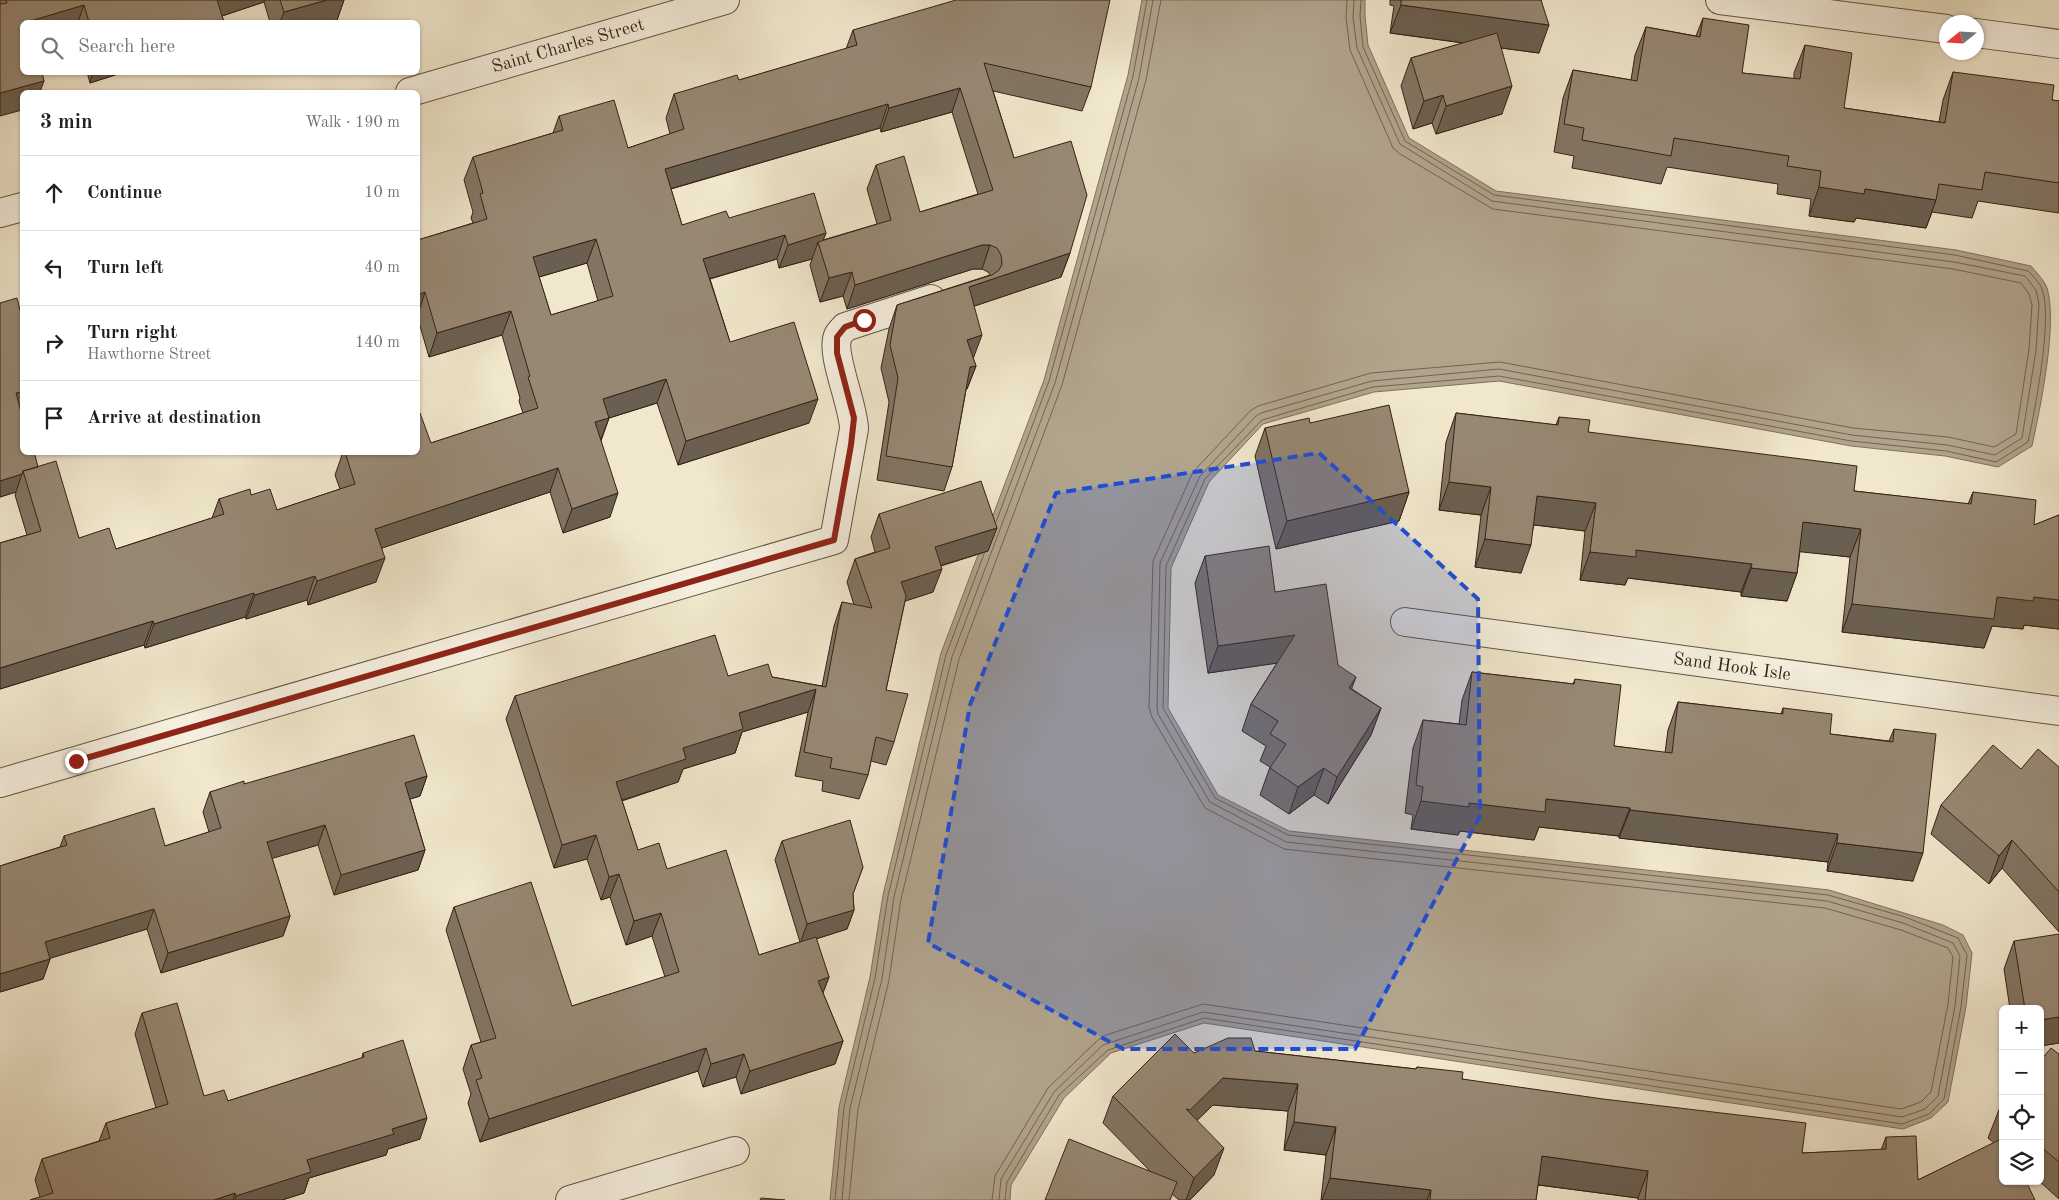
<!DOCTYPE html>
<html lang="en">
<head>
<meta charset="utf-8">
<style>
  :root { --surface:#fff; --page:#f2f2f2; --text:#202124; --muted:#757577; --line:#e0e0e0 }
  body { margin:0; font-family:"Old Standard TT",serif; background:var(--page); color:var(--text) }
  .controls { position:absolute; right:15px; bottom:15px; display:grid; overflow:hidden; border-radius:8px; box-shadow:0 1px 4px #0004 }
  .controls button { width:45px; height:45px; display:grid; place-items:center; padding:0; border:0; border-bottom:1px solid var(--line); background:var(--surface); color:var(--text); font:25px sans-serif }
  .compass { position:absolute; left:1939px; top:15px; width:45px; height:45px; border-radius:50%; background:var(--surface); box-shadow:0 1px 4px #0004; rotate:252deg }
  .stop { position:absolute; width:15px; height:15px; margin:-11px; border:4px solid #8f2418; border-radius:50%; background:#fff }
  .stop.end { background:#8f2418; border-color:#fff; box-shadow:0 1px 5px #0008 }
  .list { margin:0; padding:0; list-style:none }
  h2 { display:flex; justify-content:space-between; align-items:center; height:65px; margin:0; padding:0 20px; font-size:21px }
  h2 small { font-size:16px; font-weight:400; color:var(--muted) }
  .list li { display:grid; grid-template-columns:32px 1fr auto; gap:15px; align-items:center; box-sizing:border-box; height:75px; padding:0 20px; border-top:1px solid var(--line) }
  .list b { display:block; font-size:19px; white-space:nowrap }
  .list p { margin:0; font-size:16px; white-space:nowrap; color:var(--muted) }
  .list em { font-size:16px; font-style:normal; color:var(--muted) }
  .icon { flex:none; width:28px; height:28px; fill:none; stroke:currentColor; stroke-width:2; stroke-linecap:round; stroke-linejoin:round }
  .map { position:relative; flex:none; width:2059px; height:1200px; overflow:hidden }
  .search { position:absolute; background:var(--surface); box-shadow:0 1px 4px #0004; left:20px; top:20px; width:400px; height:55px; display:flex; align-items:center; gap:12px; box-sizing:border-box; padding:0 18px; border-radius:8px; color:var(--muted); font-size:19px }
  .panel { position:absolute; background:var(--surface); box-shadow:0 1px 4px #0004; left:20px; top:90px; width:400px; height:365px; border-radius:8px }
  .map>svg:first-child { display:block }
  .water { fill:#b1a48d; stroke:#80705d }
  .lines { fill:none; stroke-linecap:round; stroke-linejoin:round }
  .shore { stroke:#746250; stroke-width:1 }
  .minor-casing { stroke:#655242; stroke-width:30 }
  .minor { stroke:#f5efde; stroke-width:28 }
  .wall { fill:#827564; stroke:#372114; fill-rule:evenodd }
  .shaded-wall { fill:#6a5f51; stroke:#372114 }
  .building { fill:#978874; stroke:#372114; fill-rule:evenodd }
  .route { stroke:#8f2418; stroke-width:6 }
  .marked { fill:#1d4ed8; fill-opacity:0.2; stroke:#1d4ed8; stroke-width:4; stroke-dasharray:10 6; stroke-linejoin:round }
  .labels { text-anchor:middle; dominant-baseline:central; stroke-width:4; stroke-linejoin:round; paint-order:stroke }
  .street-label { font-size:18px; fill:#372114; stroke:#f5efde }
</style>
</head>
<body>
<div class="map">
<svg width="2059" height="1200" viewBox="0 0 2059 1200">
  <rect width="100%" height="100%" fill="#f0e7cc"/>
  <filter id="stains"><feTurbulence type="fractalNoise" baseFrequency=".004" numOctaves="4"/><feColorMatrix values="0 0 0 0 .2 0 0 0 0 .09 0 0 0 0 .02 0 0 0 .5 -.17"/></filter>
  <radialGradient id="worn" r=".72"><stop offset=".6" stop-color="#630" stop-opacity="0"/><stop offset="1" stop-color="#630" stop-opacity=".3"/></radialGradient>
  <path class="water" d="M1142 0H1365V16L1368 45 1409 138 1496 191 1956 250 2031 266C2036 272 2044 280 2047 288 2058 323 2040 409 2032 446L1998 467 1945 456 1851 446 1499 381 1374 392 1263 424 1209 482 1171 568 1168 708 1218 795 1289 831 1829 890 1943 925 1963 935 1972 953 1966 1007 1948 1102 1931 1118 1903 1129 1204 1023 1111 1053 1064 1098 1011 1185 1010 1200H830L839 1107 870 977 883 895 941 653 1044 380 1128 75Z"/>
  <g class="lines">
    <path class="shore" d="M996 522 1049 381 1133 76 1147 0
      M835 1200 844 1107 875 978 888 896 946 655 984 554
      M842 1200 850 1108 882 979 894 897 952 657 1055 383 1139 78 1153 0
      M849 1200 858 1109 889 980 901 899 959 659 1062 385 1146 80 1161 0
      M992 1200 995 1176 1048 1088 1098 1040 1106 1035 1203 1004 1901 1109 1921 1102 1931 1092 1948 1004 1953 957 1948 948 1901 930 1825 908 1284 849 1205 808 1152 717 1149 707 1153 561 1193 472 1250 411 1258 406 1371 373 1500 362 1853 428 1948 437 1994 447 2016 434 2029 349 2032 305 2029 294 2021 283 1953 269 1493 209 1400 154 1393 148 1350 50 1346 17 1347 0
      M999 1200 1001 1179 1054 1092 1103 1045 1203 1012 1902 1117 1925 1109 1938 1096 1955 1006 1960 956 1953 943 1903 923 1827 901 1286 842 1210 802 1158 714 1157 707 1160 563 1200 476 1255 417 1261 413 1372 381 1499 369 1852 435 1947 445 1995 455 2022 438 2036 350 2039 304 2036 290 2025 276 1954 262 1492 201 1400 144 1357 48 1353 17 1354 0
      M1005 1200 1007 1182 1059 1095 1108 1050 1204 1018 1902 1124 1929 1114 1944 1099 1961 1007 1967 955 1958 938 1905 917 1828 895 1288 835 1215 798 1163 708 1166 566 1205 479 1262 420 1373 387 1499 376 1851 441 1946 451 1996 462 2028 442C2035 410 2053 318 2042 289 2040 283 2033 276 2028 271L1955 255 1494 195 1405 141 1363 47 1360 16 1361 0"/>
    <defs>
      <path id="minor" d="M1720 0 1946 29
        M1976 33 2059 44
        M410 92 725 0
        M0 213 22 207
        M1405 622 2059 711
        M0 783 834 540 854 429C854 406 830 353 838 336 839 333 843 330 845 327L931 299
        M570 1200 735 1151"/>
    </defs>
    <use href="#minor" class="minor-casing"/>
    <use href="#minor" class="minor"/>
  </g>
  <path class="wall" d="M0 0H344L337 20 329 22H270L264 2 222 16 224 22H22L0 116Z
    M1390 0H1541L1539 53 1501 48 1502 114 1436 134 1432 123 1413 129 1401 86 1411 58 1463 43 1390 33 1394 6 1390 5Z
    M1703 18 1742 73 1794 79V73L1805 45 1844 108 1939 122 1943 100 1953 72 2052 100 2059 101V213L1978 201 1972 218 1932 212 1926 228 1856 218 1854 222 1809 216 1811 199 1777 194 1778 184 1667 167 1661 184 1572 168 1574 156 1554 152 1563 98 1573 70 1631 80 1635 55 1646 27 1696 36Z
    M853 30 1091 87 1082 111 993 91 1014 158 1070 253 1061 277 974 306 973 358 976 366 967 389 966 390 952 467 944 491 877 480 889 402 881 368 889 329 897 305 990 275 988 272 982 269H973L847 309 843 296 820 302 810 265 812 259 779 268 777 259 710 279 730 342 809 423 678 465 657 403 609 418 601 441 610 517 563 533 550 492 382 548 376 582 308 605 307 600 246 619 245 617 145 648 144 645 0 689V543L27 535 15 495 16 492 0 497V303L22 318V407L20 408 38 467 79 538 116 549 212 518 219 499 251 495 277 510 340 489 335 475 343 452H418L431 443 523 413 519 401 520 398 502 335 429 357 418 319V240L473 223 471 218 473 212 464 180 473 157 553 133 559 116 628 148 670 134 666 118 674 94 739 80 846 49ZM952 112 978 194 920 212 876 165 867 189 877 224 823 240 826 233 682 225 671 189 880 128 881 132ZM587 263 598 301 551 315 539 277Z
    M87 72H124L90 83Z
    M1456 413 1556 425 1559 417 1588 432 1854 491 1968 504 1973 492 2034 525 2059 515V629L2024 625 2023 629 1992 626 1984 648 1842 632 1850 557 1800 551 1797 573 1787 601 1741 596V592L1628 578 1625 585 1580 580 1585 531 1534 525 1521 573 1475 567 1481 515 1439 510 1446 442Z
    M1310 423 1409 492 1399 521 1276 549 1255 456 1265 428Z
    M879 514 988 551 941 566 933 592 905 601 886 690 894 742 886 765 871 761 868 775 859 799 822 791 823 781 795 776 808 712 742 732 735 753 683 769 678 782 622 801 638 850 667 869 759 955 800 942 775 860 782 841 853 895 854 910 847 929 816 939 829 977 823 993 843 1041 835 1064 741 1094 736 1077 703 1087 698 1071 480 1142 468 1103 471 1094 463 1069 471 1045 481 1042 446 930 454 907 572 1006 665 977 652 936 626 945 610 897 601 900 587 859 554 868 506 719 515 696 728 676 772 677 822 686 834 626 842 602 854 605 847 582 855 559 875 552 871 537Z
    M1205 556 1275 592 1338 665 1352 689 1381 708 1371 735 1328 804 1314 795 1289 814 1260 795 1270 767 1260 761 1266 746 1242 731 1251 704 1277 663 1208 673 1195 583Z
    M1472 672 1573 684 1575 679 1614 746 1665 753 1668 730 1678 702 1781 714 1783 708 1830 734 1889 741 1894 729 1913 881 1827 871 1828 862 1619 838V836L1539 827 1534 840 1460 831 1458 835 1411 829 1413 815 1405 813 1413 748 1423 720 1459 724 1462 700Z
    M2059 767V932L2002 868 1989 884 1931 834 1941 805 2021 769Z
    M427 776 420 796 410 799 425 850 418 870 334 895 318 845 272 858 290 916 283 936 161 973 147 929 50 958V959L43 979 0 992V866L60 847 64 836 165 846 209 832 203 812 210 792 244 784Z
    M2014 941 2059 1043 2040 1046V1009H2010L2004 969Z
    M142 1013 204 1096 228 1101 362 1058 363 1053 420 1139 388 1149 386 1155 309 1178 304 1193 282 1200H30L40 1197 35 1180 42 1159 99 1141 106 1123 156 1108 135 1034Z
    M1255 1051 1416 1069 1417 1067 1462 1079 1802 1153 1881 1150 1886 1137 1918 1180 1994 1143 1988 1138 1999 1110 2003 1105V1181L2035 1200H1638V1198L1538 1185 1536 1200H1321L1326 1155 1284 1150 1288 1111 1213 1105 1197 1120 1214 1175 1190 1200H1179L1172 1194 1170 1200H1045L1149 1170 1103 1123 1113 1096 1194 1053Z
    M2059 1054V1199L2039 1181H2040V1061Z"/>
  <path class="shaded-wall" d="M214 0H265L264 2 207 21Z
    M327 0H344L337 20 329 22H280L284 12Z
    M84 5 78 22H27Z
    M1401 5 1549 25 1539 53 1390 33Z
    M93 72H124L90 83Z
    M44 81 40 92H22V110L0 116V93Z
    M1512 86 1502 114 1436 134 1446 106Z
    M960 88 952 112 881 132 889 108Z
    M1443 95 1432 123 1413 129 1424 101Z
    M888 104 880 128 656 193 665 169Z
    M1819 187 1865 189 1936 200 1926 228 1856 218 1854 222 1809 216Z
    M826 233 820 248 818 242 812 259 779 268 788 245Z
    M785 235 777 259 695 283 703 259Z
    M596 239 587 263 525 281 533 257Z
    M982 245H990L982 269H973L847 309 855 285Z
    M1070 253 1061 277 960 311 969 287Z
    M852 272 843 296 820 302 829 278Z
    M425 292 418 314V295Z
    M511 311 502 335 429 357 437 333Z
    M982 335 973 359 967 340Z
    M976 366 967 389 961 391 970 367Z
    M666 379 657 403 609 418 600 442 586 446 603 399Z
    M22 392V407L9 411 16 393Z
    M818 399 809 423 678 465 686 441Z
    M558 468 550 492 367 553 375 529Z
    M22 474 16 492 0 497V481Z
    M1449 482 1491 487 1481 515 1439 510Z
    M1409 492 1399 521 1276 549 1287 521Z
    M618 493 610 517 563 533 572 509Z
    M1537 496 1596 503 1585 531 1527 524Z
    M1803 522 1861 529 1850 557 1793 551Z
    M997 528 988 551 926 570 935 547Z
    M1485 539 1531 545 1521 573 1475 567Z
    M1636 550 1752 564 1741 592 1628 578 1625 585 1580 580 1590 552Z
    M385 558 376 582 308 605 317 581Z
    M1751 568 1797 573 1787 601 1741 596Z
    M942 569 933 592 893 605 901 582Z
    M315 576 307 600 246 619 255 595Z
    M254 593 245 617 145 648 154 624Z
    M1997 597H2034L2059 600V629L2024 625 2023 629 1992 626 1984 648 1842 632 1852 604Z
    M153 621 144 645 0 689V668Z
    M1295 635 1285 662 1208 673 1218 646Z
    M1356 677 1346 704 1349 688Z
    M816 689 808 712 742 732 735 753 683 769 678 782 607 805 616 782 683 748 739 713Z
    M1381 708 1371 735 1328 804 1337 777Z
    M1324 768 1314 795 1289 814 1298 787Z
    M427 776 420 796 397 803 405 783Z
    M1546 799 1630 808 1619 836 1539 827 1534 840 1460 831 1458 835 1411 829 1421 801 1469 803Z
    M1630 810 1838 834 1828 862 1619 838Z
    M325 825 318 845 260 862 267 842Z
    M596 835 587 859 554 868 562 845Z
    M2012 840 2002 868 1989 884 1999 856Z
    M1837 843 1923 853 1913 881 1827 871Z
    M425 850 418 870 334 895 341 875Z
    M863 867 846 912 854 910 847 929 800 944 807 924Z
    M619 874 610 897 601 900 609 877Z
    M154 909 147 929 38 962 45 942Z
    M661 913 652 936 626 945 634 921Z
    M290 916 283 936 161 973 168 953Z
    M50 959 43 979 0 992V974Z
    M829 977 820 1000 818 981Z
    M2059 1017V1043L2040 1046V1020Z
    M843 1041 835 1064 741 1094 750 1071Z
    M706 1048 698 1071 480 1142 489 1119Z
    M744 1054 736 1077 703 1087 711 1064Z
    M1223 1078 1298 1084 1288 1111 1213 1105 1180 1137 1186 1109Z
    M427 1118 420 1139 388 1149 386 1155 309 1178 304 1193 282 1200H235L236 1196 307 1160 392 1129Z
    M1294 1122 1336 1127 1326 1155 1284 1150Z
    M1224 1148 1214 1175 1190 1200H1186L1194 1178Z
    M1542 1156 1648 1171 1638 1198 1532 1184Z
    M1330 1178 1431 1190 1427 1200H1322Z
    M235 1193 233 1200H214Z"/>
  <path class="building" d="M6 0H217L224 22H89L84 5 27 22H22V72H42L44 81 0 93V4L7 3Z
    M280 0H327L284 12Z
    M956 0H1110L1091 87 984 63 1014 158 1071 141 1087 195 1070 253 969 287 982 335 967 340 976 366 970 367 952 467 886 456 898 378 890 345 897 305 992 275 999 270 1002 264 1001 255 997 248 990 245H982L855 285 852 272 829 278 818 242 891 220 876 165 904 156 920 212 993 190 960 88 889 108 888 104 665 169 682 225 726 211 729 218 814 193 826 233 788 245 785 235 703 259 730 342 794 322 818 399 686 441 666 379 603 399 609 418 595 422 618 493 572 509 558 468 375 529 385 558 317 581 315 576 255 595 254 593 154 624 153 621 0 668V543L41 531 23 471 56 461 79 538 109 528 116 549 224 514 219 499 250 489 251 495 270 489 277 510 355 484 345 452H418V414L420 413 431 443 538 408 528 377 530 376 511 311 437 333 425 292 418 295V240L487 219 480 194 483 193 473 157 563 130 559 116 614 100 628 148 684 129 674 94 737 75 739 80 857 45 853 30ZM596 239 613 296 551 315 533 257Z
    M1401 0H1541L1549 25 1401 5Z
    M1703 18 1749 25 1742 73 1800 79 1805 45 1852 53 1844 108 1945 123 1953 72 2054 85 2052 100 2059 101V183L1985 172 1982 190 1939 184 1936 200 1865 189 1864 194 1819 187 1821 171 1787 166 1789 156 1674 138 1671 156 1582 140 1584 128 1564 124 1573 70 1637 81 1646 27 1700 37Z
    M1497 33 1512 86 1446 106 1443 95 1424 101 1411 58Z
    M17 298 22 318V392L16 393 22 416V452H34L38 467 23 471 22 474 0 481V303Z
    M1389 405 1409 492 1287 521 1265 428 1309 418 1310 423Z
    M1456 413 1558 425 1559 417 1590 420 1588 432 1857 466 1854 491 1971 504 1973 492 2036 500 2034 525 2059 515V600L2034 597 2033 601 1997 597 1994 619 1852 604 1861 529 1803 522 1797 573 1751 568 1752 564 1636 550V557L1590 552 1596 503 1537 496 1531 545 1485 539 1491 487 1449 482Z
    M981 481 997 528 935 547 942 569 901 582 906 596 886 690 908 694 894 742 876 737 868 775 830 768 832 758 804 752 816 689 739 713 743 729 683 748 686 759 616 782 638 850 659 843 667 869 726 850 759 955 816 937 829 977 818 981 843 1041 750 1071 744 1054 711 1064 706 1048 489 1119 476 1080 482 1078 471 1045 496 1038 454 907 531 882 572 1006 679 972 661 913 634 921 619 874 609 877 596 835 562 845 515 696 715 635 728 676 768 664 772 677 826 687 842 602 872 608 855 559 890 548 879 514Z
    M1269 546 1275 592 1326 584 1338 665 1356 677 1349 688 1381 708 1337 777 1324 768 1298 787 1270 768 1286 744 1270 734 1278 721 1251 704 1295 635 1218 646 1205 556Z
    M1472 672 1574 684 1575 679 1621 685 1614 746 1672 753 1678 702 1783 714V708L1832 714 1830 734 1893 742 1894 729 1936 734 1923 853 1837 843 1838 834 1630 810V808L1546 799 1545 812 1469 803V807L1421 801 1423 787 1416 785 1423 720 1466 725Z
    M414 735 427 776 405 783 425 850 341 875 325 825 267 842 290 916 168 953 154 909 45 942 50 959 0 974V866L67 845 64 836 154 808 165 846 221 828 210 792 244 781V784Z
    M1993 745 2021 769 2038 749 2059 767V892L2012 840 1999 856 1941 805Z
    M850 820 863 867 853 894 854 910 807 924 782 841Z
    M2059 934V1017L2040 1020V1009H2025L2014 941Z
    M177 1003 204 1096 224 1090 228 1101 364 1057 363 1053 403 1040 427 1118 392 1129 394 1134 307 1160 311 1172 236 1196 235 1193 214 1200H30L53 1193 42 1159 110 1138 106 1123 168 1104 142 1013Z
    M1175 1034 1194 1053 1228 1038H1251L1255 1051 1416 1069 1417 1067 1463 1072 1462 1079 1603 1099 1806 1123 1802 1153 1886 1149V1137L1916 1136 1918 1180 2003 1138V1181H2026L2035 1200H1645L1648 1171 1542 1156 1536 1200H1430L1431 1190 1330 1178 1336 1127 1294 1122 1298 1084 1223 1078 1190 1110 1186 1109 1224 1148 1194 1178 1113 1096Z
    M2051 1048 2059 1054V1162L2040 1146V1061Z
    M2003 1105V1113L1999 1110Z
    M1069 1139 1177 1182 1170 1200H1045Z
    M761 1198 785 1200H760Z"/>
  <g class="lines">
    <path class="route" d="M76 761 834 540 851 445 854 418 837 353V337L845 327 864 320"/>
  </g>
  <path class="marked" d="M1319 453 1478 599 1480 816 1355 1049H1123L928 943 970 705 1056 493Z"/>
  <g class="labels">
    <g class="street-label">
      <text transform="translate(568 46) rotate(-16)">Saint Charles Street</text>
      <text transform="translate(1732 667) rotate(8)">Sand Hook Isle</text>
    </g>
  </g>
  <rect width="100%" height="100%" filter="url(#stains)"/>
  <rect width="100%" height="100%" fill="url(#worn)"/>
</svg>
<div class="controls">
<button>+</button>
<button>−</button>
<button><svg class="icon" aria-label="locate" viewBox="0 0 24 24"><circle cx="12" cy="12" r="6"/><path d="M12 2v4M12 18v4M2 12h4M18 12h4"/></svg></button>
<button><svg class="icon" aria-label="layers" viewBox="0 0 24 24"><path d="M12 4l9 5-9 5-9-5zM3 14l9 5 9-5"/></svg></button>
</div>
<svg class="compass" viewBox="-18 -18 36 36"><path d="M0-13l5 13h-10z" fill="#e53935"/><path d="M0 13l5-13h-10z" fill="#757577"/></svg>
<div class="stop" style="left:864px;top:320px"></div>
<div class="stop end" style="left:76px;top:761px"></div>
<div class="search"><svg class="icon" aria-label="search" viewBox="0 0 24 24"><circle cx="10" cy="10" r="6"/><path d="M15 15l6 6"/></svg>Search here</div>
<section class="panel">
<h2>3 min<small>Walk · 190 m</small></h2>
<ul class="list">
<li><svg class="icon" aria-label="ahead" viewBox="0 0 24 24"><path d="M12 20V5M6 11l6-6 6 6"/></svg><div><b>Continue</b></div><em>10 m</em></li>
<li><svg class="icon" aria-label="left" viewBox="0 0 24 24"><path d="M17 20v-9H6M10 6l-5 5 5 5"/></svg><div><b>Turn left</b></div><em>40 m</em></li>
<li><svg class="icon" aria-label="right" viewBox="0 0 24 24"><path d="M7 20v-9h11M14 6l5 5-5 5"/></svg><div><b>Turn right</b><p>Hawthorne Street</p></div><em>140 m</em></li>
<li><svg class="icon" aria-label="arrive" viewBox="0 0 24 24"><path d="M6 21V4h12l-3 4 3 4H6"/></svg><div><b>Arrive at destination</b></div></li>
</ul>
</section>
</div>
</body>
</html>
